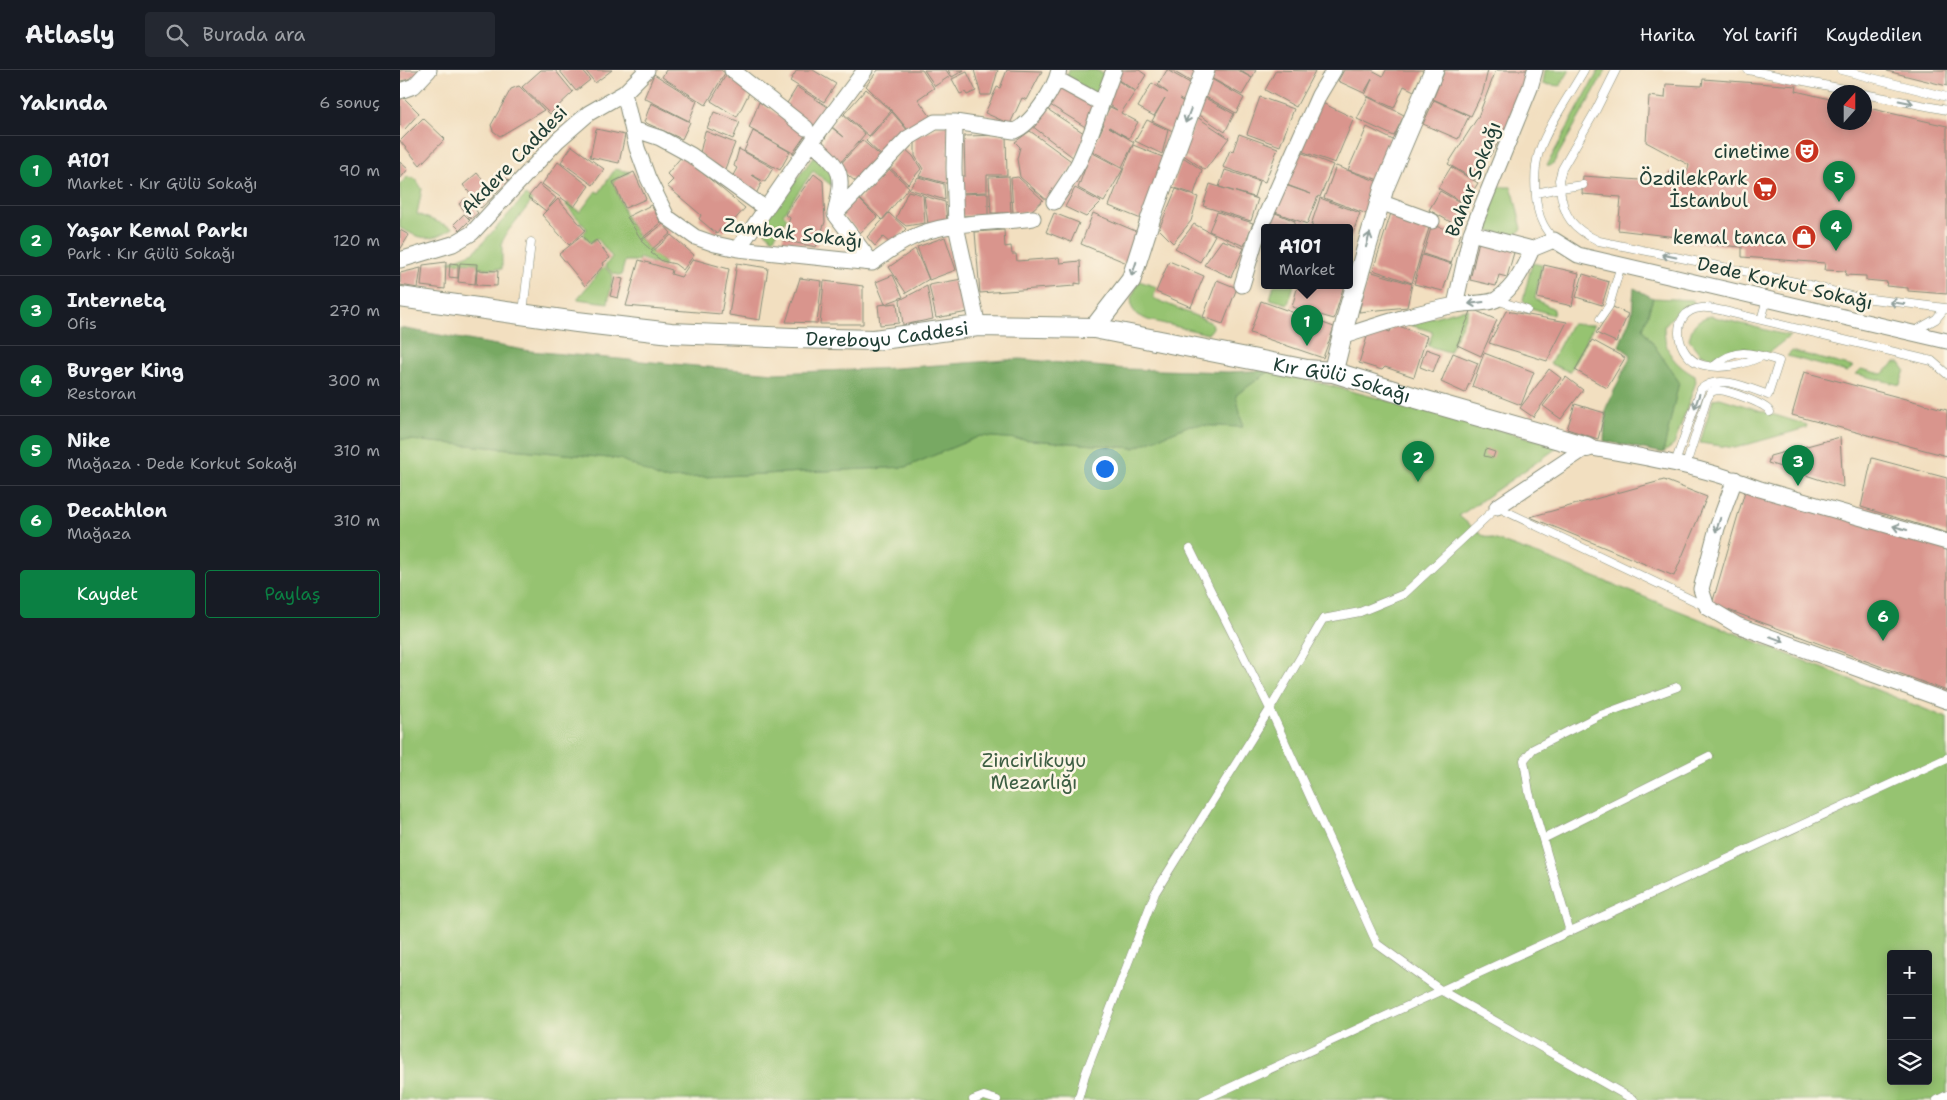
<!DOCTYPE html>
<html lang="tr">
<head>
<meta charset="utf-8">
<style>
  :root { --surface:#171b24; --page:#242831; --text:#f1f3f6; --muted:#9ea1a6; --line:#363941; --accent:#0b8043 }
  body { margin:0; font-family:"Shantell Sans",sans-serif; background:var(--page); color:var(--text) }
  .controls { position:absolute; right:15px; bottom:15px; display:grid; overflow:hidden; border-radius:5px; box-shadow:0 2px 12px #0003 }
  .controls button { width:45px; height:45px; display:grid; place-items:center; padding:0; border:0; border-bottom:1px solid var(--line); background:var(--surface); color:var(--text); font:25px sans-serif }
  .compass { position:absolute; left:1427px; top:15px; width:45px; height:45px; border-radius:50%; background:var(--surface); box-shadow:0 2px 12px #0003; rotate:21deg }
  .you { position:absolute; left:704px; top:398px; width:18px; height:18px; margin:-12px; border:4px solid #fff; border-radius:50%; background:#1a73e8; box-shadow:0 0 0 8px #1a73e833 }
  .badge { display:grid; place-items:center; width:32px; height:32px; border-radius:50%; background:var(--accent); color:#fff; font-size:16px; font-weight:700 }
  .pin { position:absolute; translate:-50% -41px; filter:drop-shadow(0 1px 2px #0008) }
  .pin::after { content:''; position:absolute; top:26px; width:18px; height:15px; background:inherit; clip-path:polygon(0 0,100% 0,50% 100%) }
  .popup { position:absolute; left:861px; top:154px; width:92px; height:65px; box-sizing:border-box; display:grid; place-content:center; border-radius:5px; background:var(--surface); filter:drop-shadow(0 1px 4px #0005); font-size:16px; white-space:nowrap; color:var(--muted) }
  .popup b { font-size:19px; color:var(--text) }
  .popup::after { content:''; position:absolute; left:50%; top:100%; margin-left:-10px; border:10px solid transparent; border-top-color:var(--surface) }
  .list { margin:0; padding:0; list-style:none }
  h2 { display:flex; justify-content:space-between; align-items:center; height:65px; margin:0; padding:0 20px; font-size:21px }
  h2 small { font-size:16px; font-weight:400; color:var(--muted) }
  .list li { display:grid; grid-template-columns:32px 1fr auto; gap:15px; align-items:center; box-sizing:border-box; height:70px; padding:0 20px; border-top:1px solid var(--line) }
  .list b { display:block; font-size:19px; white-space:nowrap }
  .list p { margin:0; font-size:16px; white-space:nowrap; color:var(--muted) }
  .list em { font-size:16px; font-style:normal; color:var(--muted) }
  .actions { display:flex; gap:10px; padding:15px 20px }
  .actions a { flex:1; padding:11px 0; border:1px solid var(--accent); border-radius:5px; text-align:center; font-size:18px; color:var(--accent) }
  .actions .main { background:var(--accent); color:#fff }
  .icon { flex:none; width:28px; height:28px; fill:none; stroke:currentColor; stroke-width:2; stroke-linecap:round; stroke-linejoin:round }
  .map { position:relative; flex:none; width:1547px; height:1030px; overflow:hidden }
  header { display:flex; align-items:center; gap:30px; box-sizing:border-box; height:70px; padding:0 25px; background:var(--surface); border-bottom:1px solid var(--line) }
  header strong { font-size:24px }
  nav { display:flex; gap:28px; margin-inline-start:auto; font-size:18px }
  .search { width:350px; height:45px; background:var(--page); display:flex; align-items:center; gap:12px; box-sizing:border-box; padding:0 18px; border-radius:5px; color:var(--muted); font-size:19px }
  main { display:flex }
  aside { flex:1; background:var(--surface) }
  .map>svg:first-child { display:block }
  .green { fill:#96c371; stroke:#5a8052; fill-rule:evenodd }
  .forest { fill:#78a963; stroke:#4c734c }
  .building { fill:#d9958d }
  .lines { fill:none; stroke-linecap:round; stroke-linejoin:round }
  .service-casing { stroke:#888e7a; stroke-width:9 }
  .minor-casing { stroke:#888e7a; stroke-width:17 }
  .tertiary-casing { stroke:#888e7a; stroke-width:21 }
  .secondary-casing { stroke:#888e7a; stroke-width:22 }
  .service { stroke:#fff; stroke-width:8 }
  .minor { stroke:#fff; stroke-width:15 }
  .tertiary { stroke:#fff; stroke-width:19 }
  .secondary { stroke:#fff; stroke-width:20 }
  .oneway { stroke:#8f9e9a }
  .labels { text-anchor:middle; dominant-baseline:central; stroke-width:5; stroke-linejoin:round; paint-order:stroke }
  .poi-label { font-size:19px; fill:#1f3d34; stroke:#fcf5e5; text-anchor:end }
  .street-label { font-size:19px; fill:#1f3d34; stroke:#fcf5e5 }
  .park-label { font-size:19px; fill:#3d5e43; stroke:#fcf5e5 }
</style>
</head>
<body>
<header>
<strong>Atlasly</strong>
<div class="search"><svg class="icon" aria-label="search" viewBox="0 0 24 24"><circle cx="10" cy="10" r="6"/><path d="M15 15l6 6"/></svg>Burada ara</div>
<nav><a>Harita</a><a>Yol tarifi</a><a>Kaydedilen</a></nav>
</header>
<main>
<aside>
<h2>Yakında<small>6 sonuç</small></h2>
<ul class="list">
<li><span class="badge">1</span><div><b>A101</b><p>Market · Kır Gülü Sokağı</p></div><em>90 m</em></li>
<li><span class="badge">2</span><div><b>Yaşar Kemal Parkı</b><p>Park · Kır Gülü Sokağı</p></div><em>120 m</em></li>
<li><span class="badge">3</span><div><b>Internetq</b><p>Ofis</p></div><em>270 m</em></li>
<li><span class="badge">4</span><div><b>Burger King</b><p>Restoran</p></div><em>300 m</em></li>
<li><span class="badge">5</span><div><b>Nike</b><p>Mağaza · Dede Korkut Sokağı</p></div><em>310 m</em></li>
<li><span class="badge">6</span><div><b>Decathlon</b><p>Mağaza</p></div><em>310 m</em></li>
</ul>
<div class="actions"><a class="main">Kaydet</a><a>Paylaş</a></div>
</aside>
<div class="map">
<svg width="1547" height="1030" viewBox="0 0 1547 1030">
  <rect width="100%" height="100%" fill="#fcf5e5"/>
  <filter id="ink" filterUnits="userSpaceOnUse"><feTurbulence type="fractalNoise" baseFrequency=".02" numOctaves="2"/><feDisplacementMap in="SourceGraphic" scale="10" xChannelSelector="R" yChannelSelector="G"/><feConvolveMatrix kernelMatrix="1 2 1 2 8 2 1 2 1" color-interpolation-filters="sRGB"/></filter>
  <filter id="wash" filterUnits="userSpaceOnUse"><feTurbulence type="fractalNoise" baseFrequency=".0096" numOctaves="4" result="noise"/><feDisplacementMap in="SourceGraphic" scale="20" xChannelSelector="R" yChannelSelector="G"/><feGaussianBlur stdDeviation="1.12" result="paint"/><feColorMatrix in="noise" values="0 0 0 0 0 0 0 0 0 0 0 0 0 0 0 0 0 1.4 0 .05"/><feComposite in="paint" operator="in"/></filter>
  <g filter="url(#wash)">
    <rect width="100%" height="100%" fill="#f2dfc0"/>
    <path class="green" d="M669 0H695L709 5 700 27 666 9Z
      M1145 0H1170L1160 16 1143 14Z
      M1199 0H1206L1153 94 1150 96 1147 95Z
      M415 85H422L434 110 431 115 413 101 383 144 387 148 373 169 360 157Z
      M215 99 230 102 213 111 227 149 242 172 265 194 263 196 239 188 238 191H225L221 206 214 204 205 196 212 187 197 168 190 173 183 164 187 159 166 135 167 133 180 142 196 121 199 123Z
      M7 107 16 109 22 119 17 144 53 158C30 172 23 170 0 158V114Z
      M1098 117H1111L1114 125 1122 159 1114 166 1110 167 1080 158Z
      M126 125 132 131 108 161 102 172V199L78 198V193L48 192 74 182Z
      M1132 193 1142 195 1135 229 1154 239 1153 245 1131 238 1123 230Z
      M204 197 213 205 208 233 177 229Z
      M739 211 757 217 753 228 810 252 813 258 808 264 748 250 737 245 732 238 731 228Z
      M874 215H894L888 234 870 229Z
      M1253 228 1293 230 1294 234 1278 241 1264 256C1264 282 1274 294 1295 306L1296 312 1274 375 1263 383 1279 312 1243 259Z
      M1069 239 1049 282 1028 276 1033 262 1007 254 1060 240Z
      M1311 246 1382 264 1390 266 1368 283 1343 278 1315 289 1300 284 1289 270C1292 255 1296 249 1311 246Z
      M1171 254 1194 255 1170 302 1150 294Z
      M1392 281 1453 297 1447 302 1387 286Z
      M1495 293H1500L1505 300 1500 315 1456 304 1461 299 1482 304Z
      M871 300 1160 376 1059 446 1082 465 1147 488 1547 648V1030H0V369L220 389 263 409 506 397 580 366 734 378 790 355 843 357 836 325ZM1491 884H1528V1011H1491Z
      M1320 328 1407 355 1406 358 1335 378 1300 373 1313 329Z"/>
    <path class="forest" d="M1234 218 1253 228 1243 259 1279 312 1263 383 1204 371 1206 338 1231 285 1219 276 1232 243Z
      M0 258 130 281 374 303 496 298 620 289 726 299 828 302 871 300 836 325 843 357 790 355 734 378 580 366 506 397 262 409 220 389 0 369Z"/>
    <g id="blocks">
      <path class="building" d="M0 0H19V4L6 10 0 11Z
        M141 0H155L173 22 150 44 122 17Z
        M159 0H182L190 10 176 21Z
        M185 0H212L195 13Z
        M266 0H321L325 3 306 35 262 7Z
        M397 0H413L436 14 424 32 390 11Z
        M478 0H522L534 18 518 29 531 47 508 60 495 44 466 16Z
        M524 0H546L550 6 535 16Z
        M548 0H564L552 7Z
        M574 0H598L591 25H581Z
        M607 0 642 1 627 30 622 28 610 54 585 43 597 17 600 18Z
        M720 0H739L746 5 736 21 715 8Z
        M767 0 797 17 787 33 779 29 788 35 779 64 752 51 765 28 754 46 738 37 752 13 768 23 758 15Z
        M771 0H800L793 13Z
        M812 0H837L852 8 842 25 809 7Z
        M839 0H856L852 8Z
        M876 0 915 1 896 37 865 20Z
        M944 0H972L983 6 986 0H1024L1014 21 1004 16 994 38 965 25 972 9 964 23 938 11Z
        M1045 0H1088L1083 21 1071 46 1033 29Z
        M1096 0H1129L1106 60 1075 110 1048 94 1078 47Z
        M1487 0H1547V16L1487 1Z
        M567 2 576 21 567 25 565 22 560 24 552 9Z
        M254 4 297 31 289 51 244 28Z
        M326 5 349 23 337 47 311 31Z
        M808 7 844 28 836 43 802 25Z
        M1303 9 1397 16 1396 21 1434 30V52H1464V37L1547 56V224L1508 221V218L1486 216 1487 212 1466 210V206L1445 205 1446 201 1424 200 1425 193 1342 187V177L1284 172 1276 167 1218 160 1221 127 1182 124 1183 106 1269 112V102L1287 103 1289 95 1246 72 1249 26 1265 28 1266 14 1302 16Z
        M717 10 735 22 721 43 738 52 729 68 709 57 734 72 722 97 692 81 704 54 701 52 710 37 717 40 704 31Z
        M658 14 699 38 687 58 647 33Z
        M119 16 144 40 100 66 93 61 91 55 111 19Z
        M397 17 428 37 415 58 384 38Z
        M466 19 491 41 469 66 444 44Z
        M800 25 834 44 825 62 795 42Z
        M3 27 19 43 5 59 0 54V30Z
        M860 27 894 39 880 76 847 64Z
        M968 27 1004 45 994 66 957 49Z
        M1034 30 1069 46 1058 69 1023 54Z
        M359 32 406 64 393 83 349 58Z
        M920 32 954 48 935 93 901 81Z
        M251 33 290 52 282 69 244 52Z
        M644 37 687 65 674 88 632 56Z
        M314 42 340 52 333 69 307 58Z
        M492 42 508 61 484 88 466 71Z
        M442 44 465 64 440 93 421 76 431 57 444 67 431 56Z
        M797 47 829 68 805 100 782 84Z
        M23 48 45 69 20 95 0 71Z
        M747 50 768 60 762 84 735 71Z
        M548 55 549 114 519 106 523 99 515 86V66Z
        M967 57 997 72 979 110 948 100Z
        M196 59 225 65 219 93 190 87Z
        M305 61 335 73 323 104 300 83Z
        M353 61 390 82 380 100 344 81Z
        M630 61 674 93 649 132 620 107 617 89 620 77 615 72Z
        M839 64 878 78 865 112 823 97 830 80 833 81Z
        M606 65 607 105H587V122L560 123V106H565L564 66Z
        M462 70 484 89 461 116 438 97Z
        M733 75 770 90 746 151 709 136Z
        M172 76 204 99 193 115 161 92Z
        M504 78 513 86 521 99 508 114 489 97Z
        M339 79 373 98 365 112 352 105 362 112 356 124 330 111 337 98 334 96Z
        M691 82 723 99 704 132 678 118Z
        M900 82 933 95 920 127 918 126 907 154 875 142 885 115 911 124 887 115Z
        M282 86 345 138 324 162 320 159 317 164 299 149 301 145 267 116 273 110 267 104Z
        M783 87 802 100 794 124 772 117Z
        M0 92 8 99 0 109Z
        M158 92 189 116 174 137 142 114Z
        M936 96 979 112 967 144 924 128Z
        M1051 97 1078 113 1065 134 1038 118Z
        M488 98 509 117 482 150 460 129Z
        M825 100 859 111 854 127 819 117Z
        M234 102 246 129 225 138 213 112Z
        M77 103 87 115 73 127 63 115Z
        M102 104 109 111 96 123 89 116Z
        M414 104 423 111 425 152 416 177 382 170 390 148 385 144Z
        M609 106 611 143H591L589 107Z
        M518 107 544 114 545 130 509 119Z
        M618 107 643 130 630 142 613 143 611 108Z
        M139 114 156 128 146 141 128 127Z
        M810 114 858 129 851 151 803 136Z
        M87 118 95 125 81 138 75 131Z
        M675 118 701 132 686 147 665 137Z
        M776 119 798 127 791 151 773 173 759 159Z
        M508 121 523 125 525 153 506 156 496 148Z
        M1040 121 1067 136 1056 155 1029 140Z
        M588 123V145L562 146 561 124Z
        M524 126 545 132 547 152 528 154Z
        M457 127 477 147 460 163 441 144Z
        M66 128 78 143 71 149 59 134Z
        M920 128 960 143 951 168H950V157H918L911 155Z
        M158 129 185 160 169 175 142 145Z
        M251 135 261 153 241 169 227 147Z
        M817 142 853 153 844 176 809 161Z
        M873 142 895 151 893 157H868Z
        M489 143 506 159 491 174 483 167 475 176 467 167Z
        M654 143 679 153 671 172 646 162Z
        M693 143 740 163 727 193 681 174Z
        M991 143 1030 155 1012 213 973 200Z
        M64 144 70 150 60 160 54 154Z
        M263 154 271 163 251 180 241 171Z
        M794 154 815 165 800 192 775 178Z
        M1032 155 1061 163 1051 193 1023 184Z
        M0 160 9 165 0 180Z
        M604 160 605 177 611 176 612 184H616L617 191 659 188 660 193 680 191 681 214 675 213V216L580 223 575 162Z
        M271 165 294 185 283 200 275 194 262 191 251 183Z
        M182 166 190 175 196 170 210 188 203 193 204 195 185 216 159 184Z
        M545 167 556 200 529 210 517 177Z
        M822 170 844 178 831 207 804 195Z
        M1079 171 1115 179 1107 207 1099 205 1096 216 1070 210Z
        M515 179 529 209 506 223 489 197Z
        M1022 185 1052 194 1043 221 1014 214Z
        M293 189 329 199 321 244 226 236 239 190 272 200 271 204 281 207Z
        M769 191 804 206 791 237 756 222Z
        M46 192 45 219 21 216 23 195Z
        M50 193 58 194V208L49 207Z
        M60 193 77 194 75 214 58 212Z
        M337 193 368 198 360 250 329 245Z
        M1144 195 1179 203 1172 236 1137 228Z
        M21 198 18 218 0 215V203Z
        M77 200 98 201 97 216 76 215Z
        M969 201 1012 214 1007 237 959 242Z
        M1183 204 1209 212 1202 235 1176 227Z
        M493 205 503 227 485 234 476 212Z
        M215 207 223 209 218 228 210 226Z
        M400 208 422 211 417 253 386 252Z
        M562 209 568 242 536 248 529 215Z
        M817 210 837 218 823 254 803 247Z
        M424 211 463 216V254H420Z
        M898 215H944L934 249 892 237Z
        M527 216 533 249 503 255 500 230Z
        M861 231 934 257 923 288 850 263Z
        M497 233 499 253 480 255 478 235Z
        M1213 237 1228 244 1216 272 1196 263Z
        M1072 239 1097 250 1081 286 1057 275Z
        M1106 241 1167 252 1147 291 1089 273Z
        M993 254 1027 266 1014 307 985 297 982 300 959 293 967 267 972 262 982 259 990 262Z
        M1192 270 1225 288 1207 318 1175 300Z
        M1026 279 1040 284 1033 302 1020 297Z
        M1053 283 1078 293 1065 323 1041 312Z
        M1084 283 1134 302 1121 335 1072 316Z
        M1149 299 1161 308 1133 347 1120 338Z
        M1404 302 1547 340V386L1392 345Z
        M1166 307 1183 320 1161 349 1143 336Z
        M1175 334 1205 343 1198 369 1167 359Z
        M1440 367 1443 417 1368 393 1370 386Z
        M1086 379 1095 382 1093 388 1084 386Z
        M1472 388 1547 408V463L1461 437Z
        M1264 410 1307 427 1274 506 1130 447Z
        M1345 421 1547 476V621L1312 534Z"/>
    </g>
  </g>
  <g filter="url(#ink)">
    <use href="#blocks" fill-opacity="0" stroke="#888e7a" stroke-width="1"/>
    <g class="lines">
      <defs>
        <path id="service" d="M1348 0 1459 22
          M1441 0 1547 27
          M1464 24 1547 40
          M1183 115 1160 118C1163 147 1173 159 1199 171L1410 215 1455 227 1545 238
          M1136 123 1160 118 1159 110 1162 99 1196 40 1216 0
          M1154 170C1150 165 1146 160 1143 154 1134 137 1133 100 1139 82 1147 57 1171 23 1184 0
          M1096 230 1127 240
          M123 243 131 172
          M1200 249 1209 236 1221 195
          M1361 250 1367 229
          M1513 262 1536 249 1545 238 1547 239
          M1363 286C1345 294 1322 300 1303 295 1275 288 1268 241 1301 238 1309 237 1317 240 1324 241L1532 291 1547 304
          M1275 393 1301 319C1318 303 1349 318 1368 325L1379 291C1353 283 1337 276 1314 296
          M1286 395 1307 329 1311 322C1313 321 1317 320 1319 320 1329 321 1367 334 1370 342
          M790 479 870 639 977 874 1042 921 1234 1030
          M1143 769 1309 686
          M1170 862 1129 722 1124 690 1133 679 1198 646 1277 617
          M573 1030 584 1026 597 1030
          M678 1030 685 1005 755 823 870 639 923 549 960 542 1004 524 1097 437 1305 536
          M803 1030 1547 688
          M1537 1030 1547 1025"/>
        <path id="minor" d="M332 0 406 58
          M657 9 701 33
          M0 21 14 16 29 0
          M224 23 237 78 248 108 267 147 295 167 315 174 338 179 472 193
          M555 52 554 98 556 156 578 256
          M233 59 260 68 291 85 366 139
          M412 73C444 100 444 104 435 144
          M654 132C662 119 672 106 679 92 693 62 702 30 714 0
          M980 132 1032 151
          M435 144 508 68 535 52H555L614 61C632 54 655 19 659 0
          M435 144 472 193
          M1071 163 1132 179 1154 170 1178 185 1547 271
          M338 179 416 66 465 0
          M0 190 53 174 72 163 158 70 189 43 224 23 247 0
          M472 193C485 184 497 174 511 168 548 150 593 154 633 148
          M842 215 857 165 919 25 934 0
          M1055 235 1071 163 1130 18 1135 0
          M941 267C978 255 1017 242 1056 235 1066 233 1090 234 1097 229 1115 217 1124 197 1132 179
          M1335 409 1317 458 1301 519 1307 537 1337 555 1547 631
          M1097 437 1187 377C1246 387 1304 397 1360 419L1547 472"/>
        <path id="tertiary" d="M694 258 731 210 751 147 805 0
          M933 302 949 238 984 118 1034 0"/>
        <g id="secondary">
          <path id="s1" d="M0 227 177 252 271 263 393 268 474 270 578 256 694 258 907 300 933 302 1016 328 1187 377"/>
        </g>
      </defs>
      <use href="#service" class="service-casing"/>
      <use href="#minor" class="minor-casing"/>
      <use href="#tertiary" class="tertiary-casing"/>
      <use href="#secondary" class="secondary-casing"/>
      <use href="#service" class="service"/>
      <use href="#minor" class="minor"/>
      <use href="#tertiary" class="tertiary"/>
      <use href="#secondary" class="secondary"/>
    </g>
    <defs><path id="oneway-shaft" d="M-6 0H5M1.5-3L5.5 0L1.5 3" fill="none" stroke-width="1.6" stroke-linecap="round" stroke-linejoin="round" transform="scale(1.25)"/></defs>
    <g class="oneway">
      <use href="#oneway-shaft" transform="translate(1506 32) rotate(11)"/>
      <use href="#oneway-shaft" transform="translate(788 46) rotate(111)"/>
      <use href="#oneway-shaft" transform="translate(968 170) rotate(-74)"/>
      <use href="#oneway-shaft" transform="translate(1269 186) rotate(-168)"/>
      <use href="#oneway-shaft" transform="translate(734 199) rotate(108)"/>
      <use href="#oneway-shaft" transform="translate(1076 233) rotate(173)"/>
      <use href="#oneway-shaft" transform="translate(1497 233) rotate(-172)"/>
      <use href="#oneway-shaft" transform="translate(1297 331) rotate(109)"/>
      <use href="#oneway-shaft" transform="translate(1318 455) rotate(108)"/>
      <use href="#oneway-shaft" transform="translate(1500 458) rotate(-164)"/>
      <use href="#oneway-shaft" transform="translate(1377 569) rotate(20)"/>
    </g>
  </g>
  <defs>
    <symbol id="theatre-disc" viewBox="-11 -11 22 22"><circle r="9.5" fill="#c8321e" stroke="#fcf5e5"/><path d="M-5-5.5Q0-4 5-5.5V0Q5 5 0 6Q-5 5-5 0ZM-3.3-2.5H-1v1.5H-3.3ZM1-2.5H3.3v1.5H1ZM-2.8 1Q0 5.5 2.8 1Z" fill="#fff"/></symbol>
    <symbol id="supermarket-disc" viewBox="-11 -11 22 22"><circle r="9.5" fill="#c8321e" stroke="#fcf5e5"/><path d="M-6-5.5h2.5l.6 2H6L4.5 2H-2.5L-4.4-4H-6ZM-1.5 3.2a1.3 1.3 0 1 0 .1 0ZM3 3.2a1.3 1.3 0 1 0 .1 0Z" fill="#fff"/></symbol>
    <symbol id="shop-disc" viewBox="-11 -11 22 22"><circle r="9.5" fill="#c8321e" stroke="#fcf5e5"/><path d="M-5-2.5h2.3a2.7 3.5 0 0 1 5.4 0H5L5.5 6h-11ZM-1.5-2.5h3a1.5 2.3 0 0 0-3 0Z" fill="#fff"/></symbol>
  </defs>
  <g fill-rule="evenodd">
    <use href="#theatre-disc" x="1393" y="67" width="28" height="28"/>
    <use href="#supermarket-disc" x="1351" y="105" width="28" height="28"/>
    <use href="#shop-disc" x="1390" y="153" width="28" height="28"/>
  </g>
  <g class="labels">
    <g class="poi-label">
      <text x="1390" y="81">cinetime</text>
      <text x="1348" y="108">ÖzdilekPark<tspan x="1348" dy="22">İstanbul</tspan></text>
      <text x="1386" y="167">kemal tanca</text>
    </g>
    <g class="street-label">
      <text transform="translate(114 90) rotate(-46)">Akdere Caddesi</text>
      <text transform="translate(1073 109) rotate(-69)">Bahar Sokağı</text>
      <text transform="translate(393 163) rotate(7)">Zambak Sokağı</text>
      <text transform="translate(1385 213) rotate(13)">Dede Korkut Sokağı</text>
      <text stroke="none"><textPath href="#s1" startOffset="490">Dereboyu Caddesi</textPath></text>
      <text stroke="none"><textPath href="#s1" startOffset="951">Kır Gülü Sokağı</textPath></text>
    </g>
    <g class="park-label">
      <text x="634" y="690">Zincirlikuyu<tspan x="634" dy="22">Mezarlığı</tspan></text>
    </g>
  </g>
</svg>
<div class="controls">
<button>+</button>
<button>−</button>
<button><svg class="icon" aria-label="layers" viewBox="0 0 24 24"><path d="M12 4l9 5-9 5-9-5zM3 14l9 5 9-5"/></svg></button>
</div>
<svg class="compass" viewBox="-18 -18 36 36"><path d="M0-13l5 13h-10z" fill="#e53935"/><path d="M0 13l5-13h-10z" fill="#9ea1a6"/></svg>
<div class="you"></div>
<div class="pin badge" style="left:907px;top:276px">1</div>
<div class="popup"><b>A101</b>Market</div>
<div class="pin badge" style="left:1018px;top:412px">2</div>
<div class="pin badge" style="left:1398px;top:416px">3</div>
<div class="pin badge" style="left:1436px;top:181px">4</div>
<div class="pin badge" style="left:1439px;top:132px">5</div>
<div class="pin badge" style="left:1483px;top:571px">6</div>
</div>
</main>
</body>
</html>
